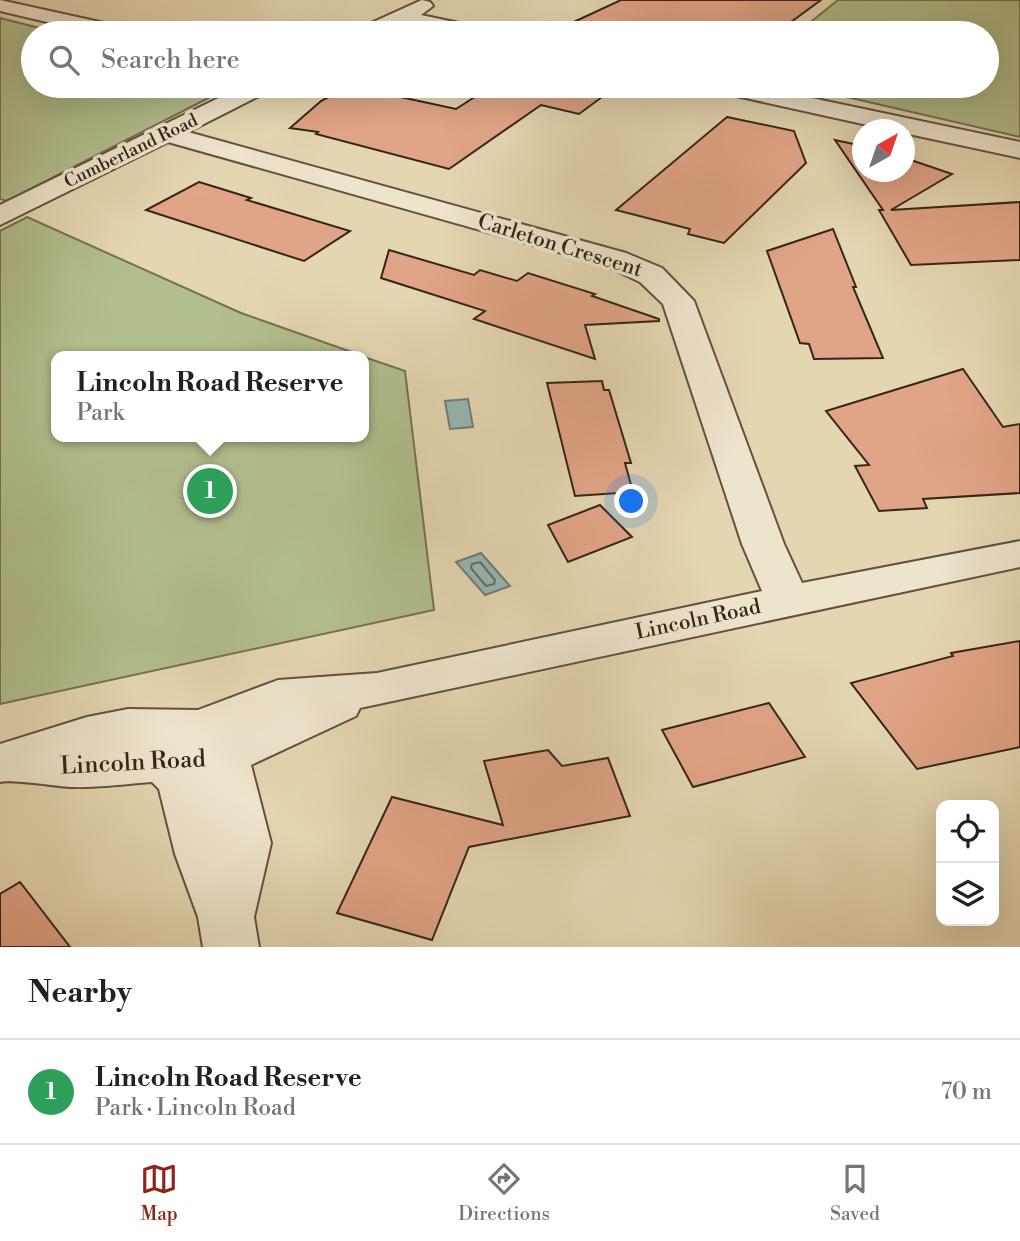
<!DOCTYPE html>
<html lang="en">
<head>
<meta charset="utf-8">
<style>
  :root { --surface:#fff; --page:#f2f2f2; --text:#202124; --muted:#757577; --line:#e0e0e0; --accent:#8f2418 }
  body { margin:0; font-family:"Libre Bodoni",serif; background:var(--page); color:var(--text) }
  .controls { position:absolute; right:21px; bottom:21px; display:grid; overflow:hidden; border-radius:14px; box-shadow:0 7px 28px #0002 }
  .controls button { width:63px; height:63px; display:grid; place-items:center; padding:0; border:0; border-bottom:2px solid var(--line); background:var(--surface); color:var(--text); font:35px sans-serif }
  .compass { position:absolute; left:852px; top:119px; width:63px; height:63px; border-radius:50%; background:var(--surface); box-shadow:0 7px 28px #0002; rotate:40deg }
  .you { position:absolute; left:632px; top:502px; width:24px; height:24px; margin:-18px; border:5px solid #fff; border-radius:50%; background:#1a73e8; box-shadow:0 0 0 10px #1a73e833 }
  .badge { display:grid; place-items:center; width:46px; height:46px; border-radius:50%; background:var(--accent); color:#fff; font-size:23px; font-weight:700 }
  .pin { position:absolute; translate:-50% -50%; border:4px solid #fff; box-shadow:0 2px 7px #0006 }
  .popup { position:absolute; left:51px; top:351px; width:318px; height:91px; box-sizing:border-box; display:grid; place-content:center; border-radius:14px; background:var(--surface); filter:drop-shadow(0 2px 5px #0005); font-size:23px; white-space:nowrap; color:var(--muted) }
  .popup b { font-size:26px; color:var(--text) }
  .popup::after { content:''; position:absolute; left:50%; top:100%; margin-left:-14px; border:14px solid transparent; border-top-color:var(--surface) }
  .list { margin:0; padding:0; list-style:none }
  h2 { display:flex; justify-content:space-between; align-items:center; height:91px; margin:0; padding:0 28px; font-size:30px }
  h2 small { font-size:23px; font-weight:400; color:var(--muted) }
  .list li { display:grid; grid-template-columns:46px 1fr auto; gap:21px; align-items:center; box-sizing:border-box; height:105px; padding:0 28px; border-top:2px solid var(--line) }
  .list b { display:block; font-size:26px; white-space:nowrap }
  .list p { margin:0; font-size:23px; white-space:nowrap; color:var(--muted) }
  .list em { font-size:23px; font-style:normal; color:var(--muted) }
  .icon { flex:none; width:38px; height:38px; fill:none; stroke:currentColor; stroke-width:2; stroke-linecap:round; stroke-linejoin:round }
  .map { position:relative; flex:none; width:1020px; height:947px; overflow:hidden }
  .search { position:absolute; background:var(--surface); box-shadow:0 7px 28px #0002; left:21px; right:21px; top:21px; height:77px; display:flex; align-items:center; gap:18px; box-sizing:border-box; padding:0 24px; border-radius:38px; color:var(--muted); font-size:26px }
  .sheet { height:196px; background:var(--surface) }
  nav { display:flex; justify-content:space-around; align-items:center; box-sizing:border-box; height:98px; border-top:2px solid var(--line); background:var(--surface); font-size:19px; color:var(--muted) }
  nav a { display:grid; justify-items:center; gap:4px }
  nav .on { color:var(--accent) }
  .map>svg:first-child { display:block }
  .green { fill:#b1be8d; stroke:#747252; stroke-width:2 }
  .water { fill:#97b7b3; stroke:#707d75; stroke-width:2 }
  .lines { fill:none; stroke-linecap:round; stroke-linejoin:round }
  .shore { stroke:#666e65; stroke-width:2 }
  .building { fill:#e0a486; stroke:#362617; stroke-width:2 }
  .minor-casing { stroke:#62523e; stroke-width:4 }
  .minor { fill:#ede4cc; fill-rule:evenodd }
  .labels { text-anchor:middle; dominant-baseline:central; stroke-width:7; stroke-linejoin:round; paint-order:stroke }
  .far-street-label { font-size:18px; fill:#362617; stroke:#ede4cc }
  .street-label { font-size:21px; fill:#362617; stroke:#ede4cc }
  .near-street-label { font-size:24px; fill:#362617; stroke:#ede4cc }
</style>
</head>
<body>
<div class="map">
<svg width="1020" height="947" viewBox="0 0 1020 947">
  <rect width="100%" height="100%" fill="#e4d6b1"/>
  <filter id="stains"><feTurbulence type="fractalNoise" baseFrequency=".00286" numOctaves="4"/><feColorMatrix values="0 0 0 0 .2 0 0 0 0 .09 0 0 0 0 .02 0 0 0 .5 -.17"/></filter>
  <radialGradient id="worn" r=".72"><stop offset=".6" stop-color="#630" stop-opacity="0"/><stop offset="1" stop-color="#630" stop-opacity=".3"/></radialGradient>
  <path class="green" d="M838 0H1020V137L799 86H987V33H797Z
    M0 18 59 33H33V86H232L7 201 0 199Z
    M27 217 241 313 363 356H56V437H364V357L405 371 434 610 0 704V231Z"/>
  <path class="water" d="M468 399 473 427 450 429 445 401Z
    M481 553 510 586 485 595 456 562Z"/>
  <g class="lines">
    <path class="shore" d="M480 562 495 580 494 584 486 586 471 568 472 564Z"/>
  </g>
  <path class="building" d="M621 0H821L776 33H550Z
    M349 86 456 109 492 86H617L579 114 541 105 449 169 316 134 318 132 290 128 321 101Z
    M727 117 794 131 806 163 724 243 688 234 690 229 616 210Z
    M835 140 863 146V172H905V158L952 174 891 210 1020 202V260L911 265 879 210H883Z
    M199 182 251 198 247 200 350 231 304 261 146 210Z
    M833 229 856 287H853L883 358 814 359 809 344 800 343 767 251Z
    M389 250 474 275 480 270 517 281 528 273 595 294 592 296 659 319V321L585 325 595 359 474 319 485 311 381 278Z
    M963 369 1003 427 1020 424V493L923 499 927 508 879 511 855 466 869 465 826 411Z
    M602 381 604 390H609L631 463H625L633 492 575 496 547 383Z
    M600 505 632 537 568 562 548 525Z
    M1020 641V747L917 769 851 683 953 656 951 653Z
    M769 703 805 757 693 787 662 730Z
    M548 750 562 766 608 758 630 816 469 847 432 940 337 913 392 797 503 825 484 761Z
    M20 882 70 947H0V894Z"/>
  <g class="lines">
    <defs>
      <path id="minor" d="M0 0 127 28 130 33H93L0 11Z
        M422 0 430 2 433 6 421 15 483 28 486 33H446L403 24 385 33H357L360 28Z
        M243 86H273L269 91 188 132 626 253 662 268 694 301 784 544 802 583 1020 541V567L360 708 356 716 251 765 271 843 254 917 259 947H203L198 917 175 854 159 789 152 782C125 784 97 788 70 787 55 786 10 779 0 782V744L87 717 128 709 198 710 278 680 377 673 762 591 742 544 663 304 640 282 604 265 168 142 0 225V205Z
        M711 86H755L1020 142V158L904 133V130H890L723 93 715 91Z"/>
    </defs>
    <use href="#minor" class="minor-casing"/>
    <use href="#minor" class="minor"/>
  </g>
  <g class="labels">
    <g class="far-street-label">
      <text transform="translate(131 151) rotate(-26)">Cumberland Road</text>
    </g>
    <g class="street-label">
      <text transform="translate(560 246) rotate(17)">Carleton Crescent</text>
      <text transform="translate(698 620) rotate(-12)">Lincoln Road</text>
    </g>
    <g class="near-street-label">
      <text transform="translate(133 763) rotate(-3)">Lincoln Road</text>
    </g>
  </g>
  <rect width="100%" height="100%" filter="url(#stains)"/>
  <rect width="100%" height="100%" fill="url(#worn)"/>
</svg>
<div class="controls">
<button><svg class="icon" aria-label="locate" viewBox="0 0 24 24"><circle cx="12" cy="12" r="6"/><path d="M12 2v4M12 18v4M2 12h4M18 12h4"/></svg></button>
<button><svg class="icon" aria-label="layers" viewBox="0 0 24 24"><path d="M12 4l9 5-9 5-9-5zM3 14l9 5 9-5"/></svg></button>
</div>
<svg class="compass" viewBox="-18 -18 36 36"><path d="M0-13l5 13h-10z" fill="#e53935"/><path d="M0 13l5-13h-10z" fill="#757577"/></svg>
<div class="you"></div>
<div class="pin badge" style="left:210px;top:491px;background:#2e9e5b">1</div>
<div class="popup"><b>Lincoln Road Reserve</b>Park</div>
<div class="search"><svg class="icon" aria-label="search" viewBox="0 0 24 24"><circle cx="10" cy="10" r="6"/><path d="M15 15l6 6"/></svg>Search here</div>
</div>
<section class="sheet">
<h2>Nearby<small></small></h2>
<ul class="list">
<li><span class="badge" style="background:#2e9e5b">1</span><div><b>Lincoln Road Reserve</b><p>Park · Lincoln Road</p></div><em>70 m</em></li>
</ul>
</section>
<nav>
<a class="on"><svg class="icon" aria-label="map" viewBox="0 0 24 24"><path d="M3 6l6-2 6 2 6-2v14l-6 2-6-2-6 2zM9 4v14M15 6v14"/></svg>Map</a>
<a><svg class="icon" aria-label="directions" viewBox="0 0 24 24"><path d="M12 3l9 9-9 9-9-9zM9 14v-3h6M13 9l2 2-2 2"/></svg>Directions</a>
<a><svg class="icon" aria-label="saved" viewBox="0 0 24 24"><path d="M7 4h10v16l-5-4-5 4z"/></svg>Saved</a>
</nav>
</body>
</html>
